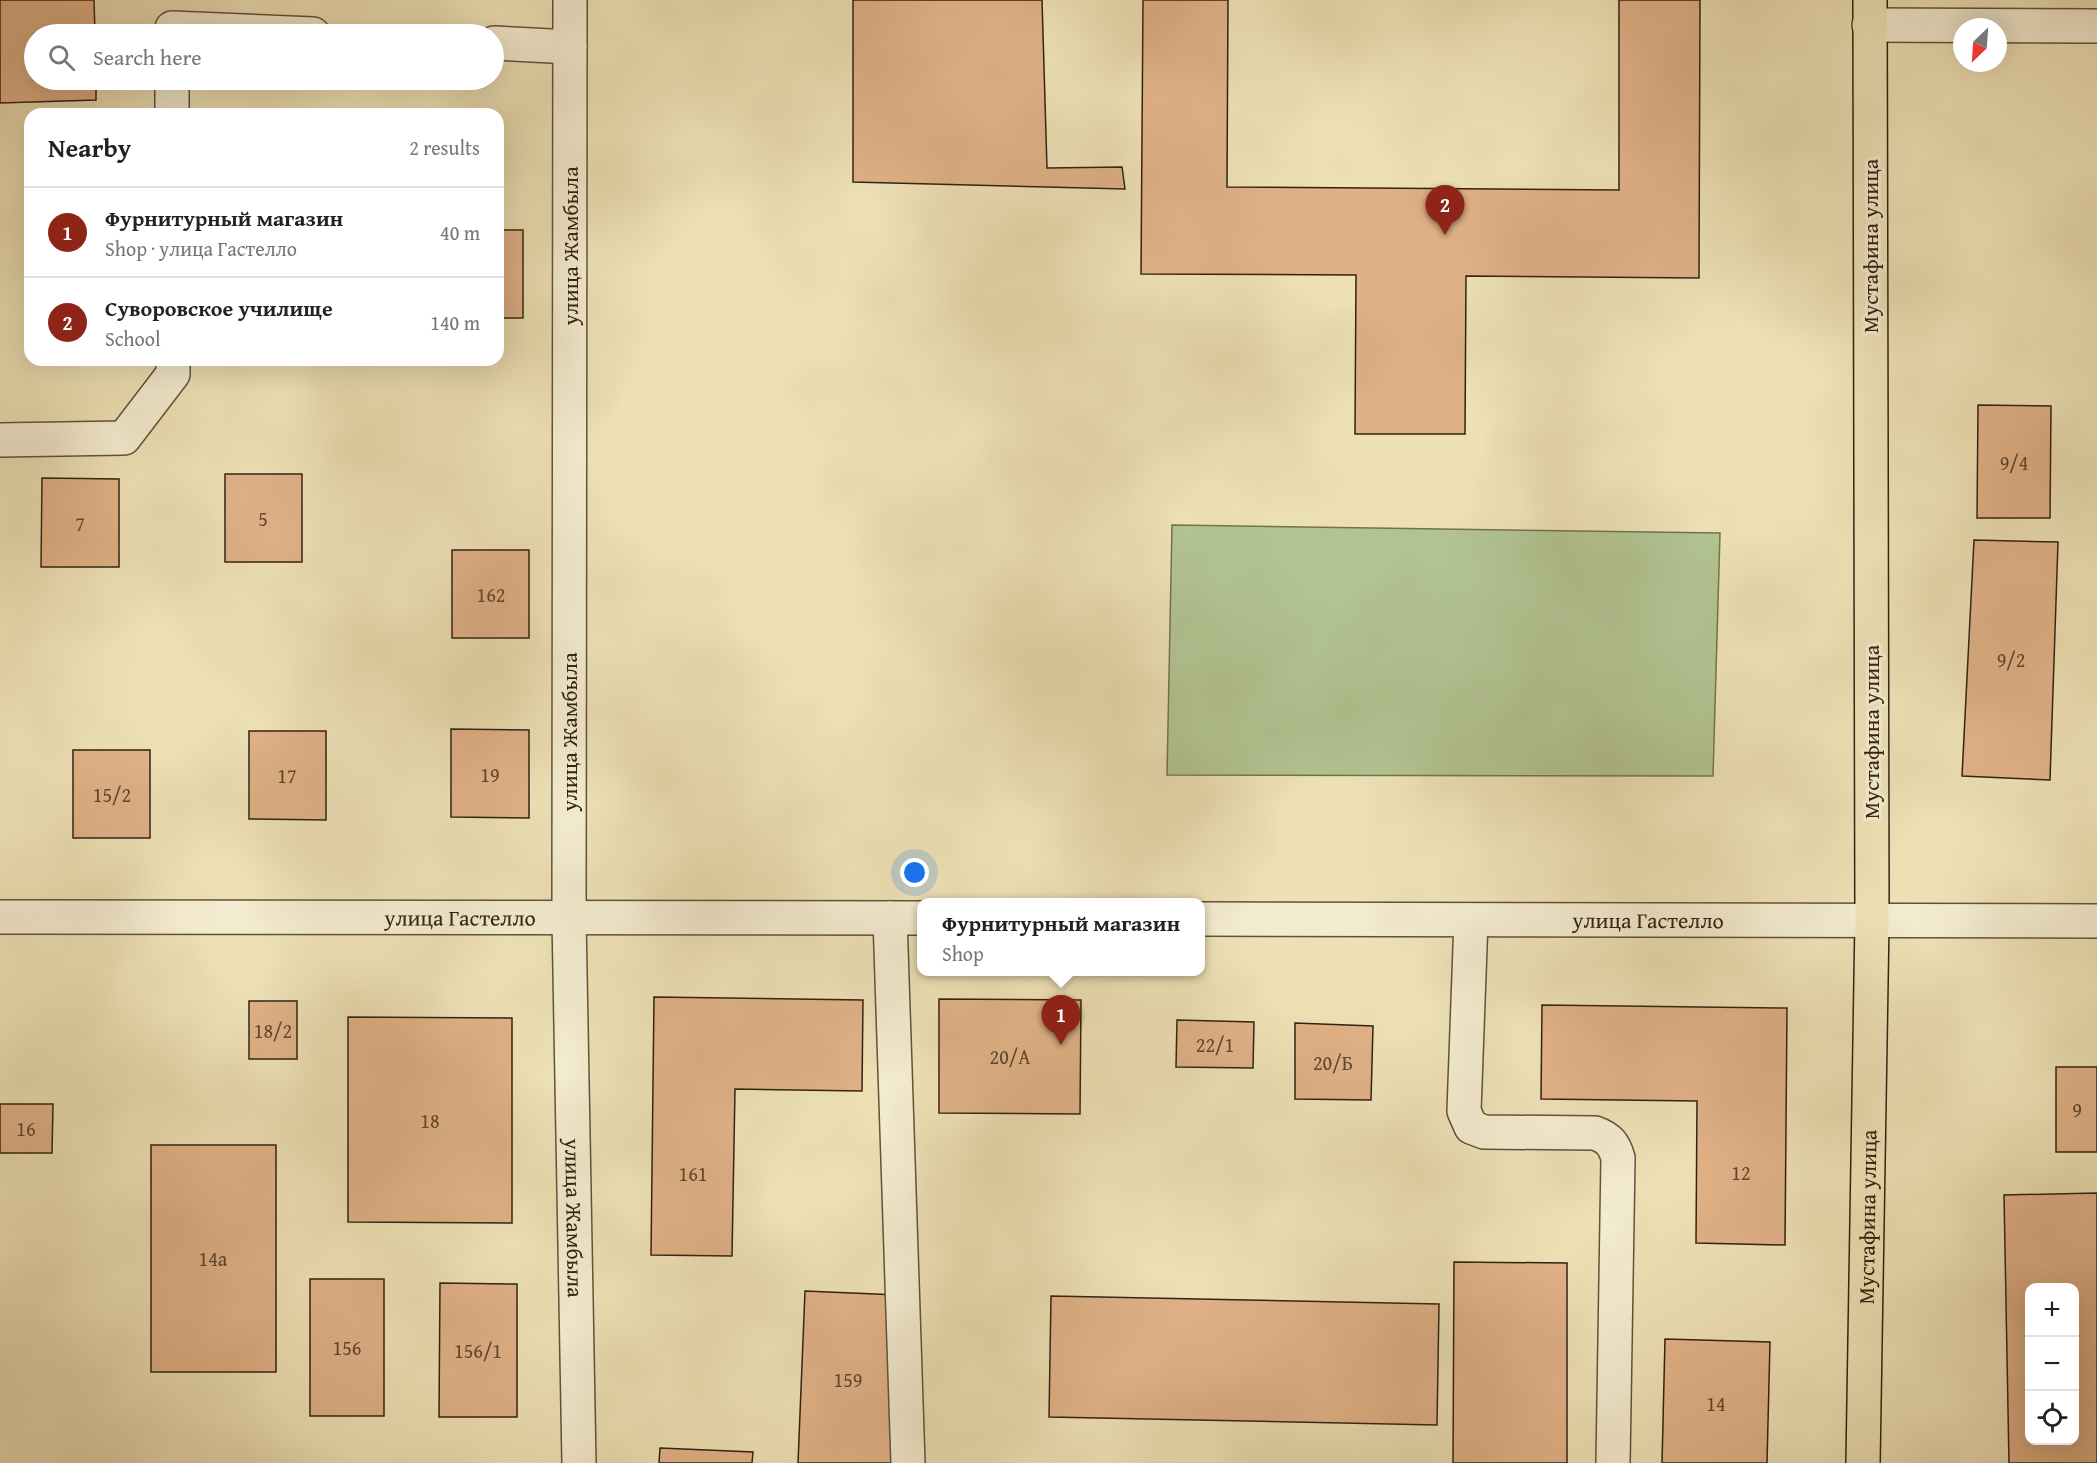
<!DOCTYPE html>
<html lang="en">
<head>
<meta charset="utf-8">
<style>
  :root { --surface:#fff; --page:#f2f2f2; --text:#222; --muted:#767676; --line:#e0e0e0; --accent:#8f2418 }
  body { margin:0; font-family:"Gentium Book Plus",serif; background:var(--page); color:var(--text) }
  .controls { position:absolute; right:18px; bottom:18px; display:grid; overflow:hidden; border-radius:12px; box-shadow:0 6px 24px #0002 }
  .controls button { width:54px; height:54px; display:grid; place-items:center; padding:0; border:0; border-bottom:2px solid var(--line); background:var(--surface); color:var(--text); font:30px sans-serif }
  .compass { position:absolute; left:1953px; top:18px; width:54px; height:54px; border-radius:50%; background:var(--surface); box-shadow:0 6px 24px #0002; rotate:205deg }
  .you { position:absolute; left:915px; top:873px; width:21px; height:21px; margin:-15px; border:4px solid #fff; border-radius:50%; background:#1a73e8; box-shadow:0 0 0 9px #1a73e833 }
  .badge { display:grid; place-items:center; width:39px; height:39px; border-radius:50%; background:var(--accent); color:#fff; font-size:20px; font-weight:700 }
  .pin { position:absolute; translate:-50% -50px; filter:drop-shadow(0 2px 3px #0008) }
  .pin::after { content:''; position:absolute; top:32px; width:21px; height:18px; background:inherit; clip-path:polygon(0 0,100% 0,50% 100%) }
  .popup { position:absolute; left:917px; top:898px; width:288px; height:78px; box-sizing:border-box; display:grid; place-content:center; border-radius:12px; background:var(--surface); filter:drop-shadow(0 2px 4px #0005); font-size:20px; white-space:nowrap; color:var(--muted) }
  .popup b { font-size:22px; color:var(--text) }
  .popup::after { content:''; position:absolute; left:50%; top:100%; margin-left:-12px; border:12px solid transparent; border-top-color:var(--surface) }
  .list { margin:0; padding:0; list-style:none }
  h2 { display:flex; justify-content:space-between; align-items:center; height:78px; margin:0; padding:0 24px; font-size:26px }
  h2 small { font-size:20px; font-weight:400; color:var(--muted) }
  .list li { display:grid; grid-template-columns:39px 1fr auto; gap:18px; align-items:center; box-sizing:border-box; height:90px; padding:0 24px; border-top:2px solid var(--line) }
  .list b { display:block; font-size:22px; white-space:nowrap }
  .list p { margin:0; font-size:20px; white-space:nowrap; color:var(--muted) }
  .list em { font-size:20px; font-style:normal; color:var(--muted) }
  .icon { flex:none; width:33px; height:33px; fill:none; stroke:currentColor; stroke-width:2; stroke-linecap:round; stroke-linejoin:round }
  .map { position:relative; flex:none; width:2097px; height:1463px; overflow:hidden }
  .search { position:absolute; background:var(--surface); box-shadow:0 6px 24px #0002; left:24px; top:24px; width:480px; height:66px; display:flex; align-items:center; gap:15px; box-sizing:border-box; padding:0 21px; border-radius:33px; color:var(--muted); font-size:22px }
  .panel { position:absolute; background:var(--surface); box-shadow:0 6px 24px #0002; left:24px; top:108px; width:480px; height:258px; border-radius:18px }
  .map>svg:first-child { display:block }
  .green { fill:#b2c392; stroke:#727252; stroke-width:1.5 }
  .building { fill:#e0b187; stroke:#322211; stroke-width:1.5; fill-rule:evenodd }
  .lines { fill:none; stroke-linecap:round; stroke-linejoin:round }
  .minor-casing { stroke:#61523a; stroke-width:36 }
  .major-casing { stroke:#322211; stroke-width:36 }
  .minor { stroke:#f3ebcf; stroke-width:33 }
  .major { stroke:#ede0b5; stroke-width:33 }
  .labels { text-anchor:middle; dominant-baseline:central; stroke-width:6; stroke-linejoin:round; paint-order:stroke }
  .number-label { font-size:20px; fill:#5e462e }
  .street-label { font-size:22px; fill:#322211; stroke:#f3ebcf }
</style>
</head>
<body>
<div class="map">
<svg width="2097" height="1463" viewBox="0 0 2097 1463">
  <rect width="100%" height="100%" fill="#ede0b5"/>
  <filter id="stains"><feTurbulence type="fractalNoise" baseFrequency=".00333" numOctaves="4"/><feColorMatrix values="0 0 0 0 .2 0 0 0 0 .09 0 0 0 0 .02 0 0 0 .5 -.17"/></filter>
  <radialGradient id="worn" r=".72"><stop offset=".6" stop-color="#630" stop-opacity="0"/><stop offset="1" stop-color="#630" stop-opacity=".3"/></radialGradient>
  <path class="green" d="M1172 525 1720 533 1713 776 1167 775Z"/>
  <path class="building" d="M0 0H94L95 34H34V80H96V100L0 103Z
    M853 0H1042L1047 168 1122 167 1125 189 853 182Z
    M1143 0H1228L1227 187 1619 190V0H1700L1699 278 1466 276 1465 434H1355L1356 275 1141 274Z
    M498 230H523V318H498Z
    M1978 405 2051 406 2050 518H1977Z
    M225 474H302V562H225Z
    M42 478 119 479V567H41Z
    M1974 540 2058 542 2050 780 1962 776Z
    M452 550H529V638H452Z
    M451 729 529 730V818L451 817Z
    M249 731H326V820L249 819Z
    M73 750H150V838H73Z
    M654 997 863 1000 862 1091 735 1089 732 1256 651 1255Z
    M939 999 1081 1000 1080 1114 939 1113Z
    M249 1001H297V1059H249Z
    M1542 1005 1787 1008 1785 1245 1696 1243 1697 1101 1541 1099Z
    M348 1017 512 1018V1223L348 1222Z
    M1177 1020 1254 1022 1253 1068 1176 1067Z
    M1295 1023 1373 1026 1371 1100 1295 1099Z
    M2056 1067H2097V1152H2056Z
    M0 1104H53L52 1153H0Z
    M151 1145H276V1372H151Z
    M2097 1193V1463H2009L2004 1195ZM2030 1288H2074V1440H2030Z
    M1454 1262 1567 1263V1463H1453Z
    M310 1279H384V1416H310Z
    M440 1283 517 1284V1417H439Z
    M805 1291 898 1295 891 1463H798Z
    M1051 1296 1439 1304 1437 1425 1049 1417Z
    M1665 1339 1770 1342 1767 1463H1662Z
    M660 1448 753 1452 752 1463H659Z"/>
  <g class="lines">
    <defs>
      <g id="minor">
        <path id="s1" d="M570 0 569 918 579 1463"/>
        <path d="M1869 25 2097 26"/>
        <path d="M172 28 313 34"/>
        <path d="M494 43 570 47"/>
        <path d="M172 80V114"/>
        <path d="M0 440 124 438 173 374V360"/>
        <path id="s2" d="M0 917 922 918"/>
        <path d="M890 918 908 1463"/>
        <path id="s3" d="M1200 919 2097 921"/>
        <path d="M1471 920 1464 1111 1471 1127 1484 1132 1595 1133C1609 1138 1614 1144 1618 1158L1613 1463"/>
      </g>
      <g id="major">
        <path id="s4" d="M1863 1463 1872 921 1870 0"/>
      </g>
    </defs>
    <use href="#minor" class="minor-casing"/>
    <use href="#major" class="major-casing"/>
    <use href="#minor" class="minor"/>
    <use href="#major" class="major"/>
  </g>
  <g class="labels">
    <g class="number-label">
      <text x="2014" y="462">9/4</text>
      <text x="263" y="518">5</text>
      <text x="80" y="523">7</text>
      <text x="491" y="594">162</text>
      <text x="2011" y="659">9/2</text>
      <text x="490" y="774">19</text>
      <text x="287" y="775">17</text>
      <text x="112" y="794">15/2</text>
      <text x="273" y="1030">18/2</text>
      <text x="1215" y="1044">22/1</text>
      <text x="1010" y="1056">20/А</text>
      <text x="1333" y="1062">20/Б</text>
      <text x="2077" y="1109">9</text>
      <text x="430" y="1120">18</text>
      <text x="26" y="1128">16</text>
      <text x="1741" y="1172">12</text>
      <text x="693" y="1173">161</text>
      <text x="213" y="1258">14а</text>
      <text x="347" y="1347">156</text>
      <text x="478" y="1350">156/1</text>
      <text x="848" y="1379">159</text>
      <text x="1716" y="1403">14</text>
    </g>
    <g class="street-label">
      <text transform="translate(570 246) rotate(-90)">улица Жамбыла</text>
      <text transform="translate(1870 246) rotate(-90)">Мустафина улица</text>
      <text transform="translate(569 732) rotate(-90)">улица Жамбыла</text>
      <text transform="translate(1871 732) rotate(-90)">Мустафина улица</text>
      <text stroke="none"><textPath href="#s2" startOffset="460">улица Гастелло</textPath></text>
      <text stroke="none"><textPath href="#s3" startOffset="448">улица Гастелло</textPath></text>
      <text stroke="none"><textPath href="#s1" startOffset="1218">улица Жамбыла</textPath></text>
      <text stroke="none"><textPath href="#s4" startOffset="246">Мустафина улица</textPath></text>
    </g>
  </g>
  <rect width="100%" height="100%" filter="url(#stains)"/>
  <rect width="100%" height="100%" fill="url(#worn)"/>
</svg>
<div class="controls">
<button>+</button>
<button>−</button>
<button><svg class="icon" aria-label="locate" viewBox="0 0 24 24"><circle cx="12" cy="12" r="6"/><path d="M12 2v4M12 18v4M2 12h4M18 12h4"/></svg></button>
</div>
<svg class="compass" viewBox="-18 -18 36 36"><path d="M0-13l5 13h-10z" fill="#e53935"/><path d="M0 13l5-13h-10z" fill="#767676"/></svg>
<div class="you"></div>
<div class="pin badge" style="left:1061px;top:1045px">1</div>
<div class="popup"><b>Фурнитурный магазин</b>Shop</div>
<div class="pin badge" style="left:1445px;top:235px">2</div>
<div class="search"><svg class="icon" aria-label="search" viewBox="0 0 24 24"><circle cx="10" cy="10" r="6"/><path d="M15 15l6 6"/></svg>Search here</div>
<section class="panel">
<h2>Nearby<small>2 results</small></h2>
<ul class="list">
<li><span class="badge">1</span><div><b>Фурнитурный магазин</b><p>Shop · улица Гастелло</p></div><em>40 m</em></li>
<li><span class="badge">2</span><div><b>Суворовское училище</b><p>School</p></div><em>140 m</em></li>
</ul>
</section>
</div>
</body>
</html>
